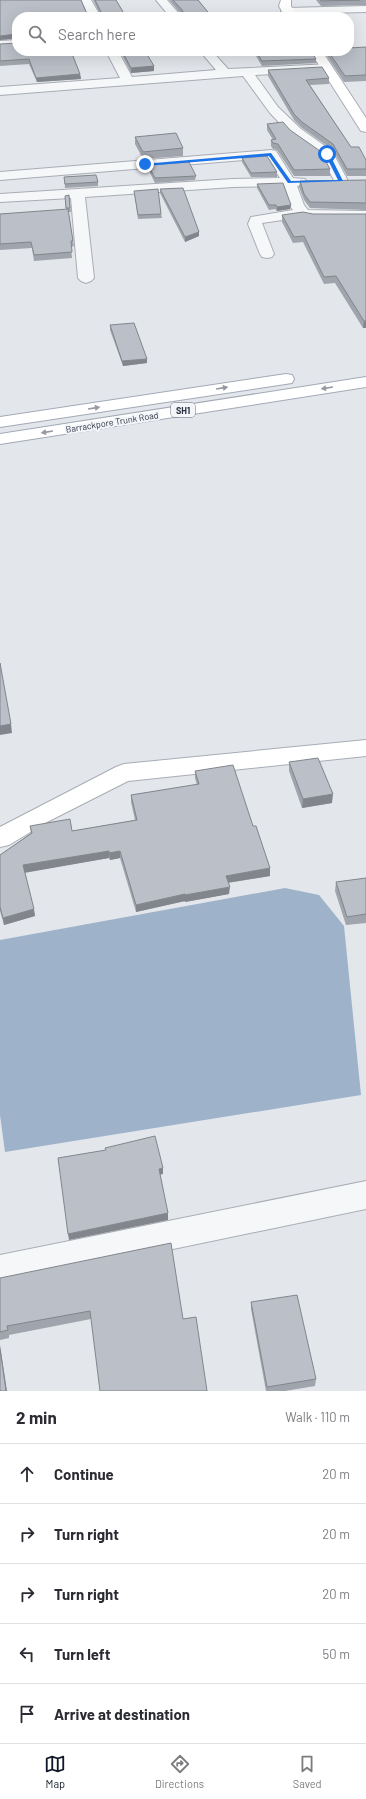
<!DOCTYPE html>
<html lang="en">
<head>
<meta charset="utf-8">
<style>
  :root { --surface:#fff; --page:#f7f7f7; --text:#2b2b33; --muted:#7c7c81; --line:#e1e1e2; --accent:#111827 }
  body { margin:0; font-family:Barlow,sans-serif; background:var(--page); color:var(--text) }
  .stop { position:absolute; width:12px; height:12px; margin:-9px; border:3px solid #1a73e8; border-radius:50%; background:#fff }
  .stop.end { background:#1a73e8; border-color:#fff; box-shadow:0 1px 4px #0008 }
  .list { margin:0; padding:0; list-style:none }
  h2 { display:flex; justify-content:space-between; align-items:center; height:52px; margin:0; padding:0 16px; font-size:17px }
  h2 small { font-size:13px; font-weight:400; color:var(--muted) }
  .list li { display:grid; grid-template-columns:26px 1fr auto; gap:12px; align-items:center; box-sizing:border-box; height:60px; padding:0 16px; border-top:1px solid var(--line) }
  .list b { display:block; font-size:15px; white-space:nowrap }
  .list em { font-size:13px; font-style:normal; color:var(--muted) }
  .icon { flex:none; width:22px; height:22px; fill:none; stroke:currentColor; stroke-width:2; stroke-linecap:round; stroke-linejoin:round }
  .map { position:relative; flex:none; width:366px; height:1391px; overflow:hidden }
  .search { position:absolute; background:var(--surface); box-shadow:0 4px 16px #0002; left:12px; right:12px; top:12px; height:44px; display:flex; align-items:center; gap:10px; box-sizing:border-box; padding:0 14px; border-radius:16px; color:var(--muted); font-size:15px }
  .sheet { height:352px; background:var(--surface) }
  nav { display:flex; justify-content:space-around; align-items:center; box-sizing:border-box; height:56px; border-top:1px solid var(--line); background:var(--surface); font-size:11px; color:var(--muted) }
  nav a { display:grid; justify-items:center; gap:2px }
  nav .on { color:var(--accent) }
  .map>svg:first-child { display:block }
  .water { fill:#9eb3ca }
  .lines { fill:none; stroke-linecap:round; stroke-linejoin:round }
  .lane-casing { stroke:#a8adb5; stroke-width:2 }
  .street-casing { stroke:#a8adb5; stroke-width:2 }
  .secondary-casing { stroke:#a8adb5; stroke-width:2 }
  .primary-casing { stroke:#a2aab7; stroke-width:2 }
  .lane { fill:#f6f7f9; fill-rule:evenodd }
  .street { fill:#f6f7f9; fill-rule:evenodd }
  .secondary { fill:#fff; fill-rule:evenodd }
  .primary { fill:#fff; fill-rule:evenodd }
  .wall { fill:#a0a4ac }
  .shaded-wall { fill:#82868c }
  .building { fill:#babfc8; stroke:#82868c }
  .oneway { fill:#9599a1 }
  .route { fill:#1a73e8 }
  .labels { text-anchor:middle; dominant-baseline:central; stroke-width:4; stroke-linejoin:round; paint-order:stroke }
  .shield { fill:#f3f5f8; stroke:#676d79; stroke-width:1 }
  .shield-label { font-size:9px; font-weight:bold; fill:#2b3343 }
  .far-street-label { font-size:9px; fill:#2b3343; stroke:#f3f5f8 }
</style>
</head>
<body>
<div class="map">
<svg width="366" height="1391" viewBox="0 0 366 1391">
  <rect width="100%" height="100%" fill="#e3e6eb"/>
  <path class="water" d="M285 888 319 895 344 926 361 1095 5 1152 0 1115V940Z"/>
  <g class="lines">
    <defs>
      <path id="lane" d="M313 51H336C332 55 320 55 314 54Z"/>
      <path id="street" d="M81 0H91L101 17H89Z
        M156 0H167L182 17H170Z
        M366 6V12L287 14 281 11 287 8Z
        M17 40V46L0 47V41Z
        M106 51H118L132 77 216 70 200 51H212L228 69 330 64 332 67 330 70 326 71 255 75 278 107 301 129 332 151 348 181 346 184H336L321 156 291 135 270 113 243 76 0 95V87L120 78Z
        M271 150 276 151 293 178 305 179 307 182 305 185 297 186 304 205 308 210 366 211V219H313L303 217 262 223 274 254 272 257 267 258 262 257 260 254 248 224 251 217 293 210 290 206 284 186 233 187 85 197 94 278 91 281 86 283 81 281 78 278 71 198 0 202V194L233 179 280 178 267 158 0 180V172Z
        M366 1181V1209L0 1285V1255Z"/>
      <path id="secondary" d="M281 0H291V6L297 17H285L279 6Z
        M310 51H322L366 118V132L361 131Z
        M366 740V756L128 781 47 822 9 845 0 847V827L116 767 124 764Z"/>
      <path id="primary" d="M286 374 292 375 294 379 292 383 0 427V417Z
        M366 377V387L0 444V434Z"/>
    </defs>
    <use href="#lane" class="lane-casing"/>
    <use href="#street" class="street-casing"/>
    <use href="#secondary" class="secondary-casing"/>
    <use href="#primary" class="primary-casing"/>
    <use href="#lane" class="lane"/>
    <use href="#street" class="street"/>
    <use href="#secondary" class="secondary"/>
    <use href="#primary" class="primary"/>
  </g>
  <path class="wall" d="M0 0H81L87 14H100L93 0H116L126 17H17V39L0 40Z
    M169 0H198L212 17H170V14H181Z
    M316 0H366V5L321 6Z
    M0 44 71 51 80 74 81 79 37 82 29 64 0 66Z
    M366 47V81L344 82 327 56V51H349L350 48Z
    M120 51H145L154 66V71L131 73Z
    M253 51H311L316 59V63L262 66Z
    M268 70 329 78V84L310 85 351 147 366 160V176H347L333 150 302 128 294 120 268 76Z
    M267 124 330 169V176H294L277 150 273 149 271 146V140H273L267 130Z
    M135 137 183 148V156L143 159 135 144Z
    M242 158 277 172V177H251L242 162Z
    M148 165 196 176 195 180 155 183 148 169Z
    M64 177 98 182V186L65 188Z
    M366 180V210L310 208 304 200 299 187 300 181Z
    M257 184 291 205 290 209 277 211 275 209 269 210 257 188Z
    M160 189 199 232V236L185 242 160 193Z
    M134 191 161 214 162 218 138 219Z
    M69 195 71 212H68L73 241 74 246 71 247 72 258 34 261 32 248 0 250V214L66 210 65 196Z
    M313 214H366V328H363L335 283 324 284 303 242 293 243 282 222V215Z
    M110 325 147 359V363L123 366 110 330Z
    M289 762 332 803 302 808 289 771Z
    M195 771 253 826 270 876 228 883 229 894 185 902V901L136 912 120 858 110 860 109 858 25 872 35 916 4 925 0 911V855L31 833 30 826 72 831 135 820 131 802V795L197 785 195 778Z
    M366 878V923L346 925 335 891 336 882Z
    M0 1278 183 1319 207 1391 91 1319 9 1335V1338L0 1340Z
    M251 1302 316 1379 315 1386 285 1391H266L251 1309Z"/>
  <path class="shaded-wall" d="M17 34V38L0 40V36Z
    M154 66V71L131 73V68Z
    M80 74 81 79 37 82 36 78Z
    M291 205 290 209 277 211V207Z
    M199 232V236L185 242V237Z
    M364 321H366V328H363Z
    M147 359V363L123 366 122 361Z
    M11 724 12 733 0 735V726Z
    M333 794 332 803 302 808 303 799Z
    M109 851V858L24 873 23 865Z
    M120 851V858L110 860 109 853Z
    M270 868V876L225 883 226 876Z
    M230 887 229 894 185 902V895Z
    M185 894V901L136 912V905Z
    M34 909 35 916 4 925 3 918Z
    M163 1168V1174L159 1175V1169Z
    M168 1213V1220L69 1240 68 1234Z
    M0 1345 7 1391H6L0 1349Z"/>
  <path class="building" d="M0 0H81L87 14H102L95 0H116L126 17H17V36V34L0 36Z
    M173 0H198L212 17H171L170 14H182L183 11Z
    M320 0H360L321 1Z
    M17 43V51H71L80 74 36 78 29 59 0 61V44Z
    M366 47V75L345 76 328 51H349V48Z
    M122 51H145L154 66 131 68Z
    M256 51H311L316 59 262 61Z
    M322 67 329 78 306 80 351 147H359L366 160V169H347L333 144 302 122 294 114 268 70Z
    M283 122 290 130 320 151 330 169 294 170 278 144 273 143 271 140 276 139 267 124Z
    M176 133 183 148 143 152 135 137Z
    M267 156 277 172 251 173 242 158Z
    M189 162 196 176 155 178 148 165Z
    M96 175 98 182 65 184 64 177Z
    M366 180V203L310 202 304 194 300 181Z
    M283 183 291 205 277 207 276 205H269L257 184Z
    M183 188 199 232 185 237 160 189Z
    M158 189 161 214 138 215 134 191Z
    M69 195 70 208H66L65 196Z
    M68 209 73 241H71L72 252 34 255 31 242 0 244V214Z
    M303 212 313 214H366V321H364L336 276 324 277 304 236 294 237 282 215Z
    M134 323 147 359 122 361 110 325Z
    M0 663 11 724 0 726Z
    M318 758 333 794 303 799 289 762Z
    M233 765 253 826H256L270 868 226 876 230 887 185 895V894L136 905 120 851 109 853V851L23 865 34 909 3 918 0 907V855L32 833 30 826 70 819 72 831 137 820 131 795 199 784 195 771Z
    M366 878V914L347 917 336 882Z
    M155 1136 163 1168 159 1169 168 1213 68 1234 58 1158 106 1150 105 1148Z
    M171 1243 183 1319 196 1317 207 1391H100L90 1311 7 1326 8 1330 0 1332V1278Z
    M297 1295 316 1379 267 1387 251 1302Z
    M0 1349 6 1391H0Z"/>
  <defs><path id="oneway-solid" d="M-6-.8H1V-3.2L6.5 0L1 3.2V.8H-6Z"/></defs>
  <g class="oneway">
    <use href="#oneway-solid" transform="translate(222 388) rotate(-9)"/>
    <use href="#oneway-solid" transform="translate(327 388) rotate(171)"/>
    <use href="#oneway-solid" transform="translate(94 408) rotate(-9)"/>
    <use href="#oneway-solid" transform="translate(47 432) rotate(171)"/>
  </g>
  <path class="route" d="M271 153 291 181 338 180 325 154 329 153 343 181 288 183 269 156 145 166 143 164Z"/>
  <g class="labels">
    <rect class="shield" x="171" y="403" width="24" height="14" rx="3"/>
    <g class="shield-label">
      <text x="183" y="410">SH1</text>
    </g>
    <g class="far-street-label">
      <text transform="translate(112 422) rotate(-9)">Barrackpore Trunk Road</text>
    </g>
  </g>
</svg>
<div class="stop" style="left:327px;top:154px"></div>
<div class="stop end" style="left:145px;top:164px"></div>
<div class="search"><svg class="icon" aria-label="search" viewBox="0 0 24 24"><circle cx="10" cy="10" r="6"/><path d="M15 15l6 6"/></svg>Search here</div>
</div>
<section class="sheet">
<h2>2 min<small>Walk · 110 m</small></h2>
<ul class="list">
<li><svg class="icon" aria-label="ahead" viewBox="0 0 24 24"><path d="M12 20V5M6 11l6-6 6 6"/></svg><div><b>Continue</b></div><em>20 m</em></li>
<li><svg class="icon" aria-label="right" viewBox="0 0 24 24"><path d="M7 20v-9h11M14 6l5 5-5 5"/></svg><div><b>Turn right</b></div><em>20 m</em></li>
<li><svg class="icon" aria-label="right" viewBox="0 0 24 24"><path d="M7 20v-9h11M14 6l5 5-5 5"/></svg><div><b>Turn right</b></div><em>20 m</em></li>
<li><svg class="icon" aria-label="left" viewBox="0 0 24 24"><path d="M17 20v-9H6M10 6l-5 5 5 5"/></svg><div><b>Turn left</b></div><em>50 m</em></li>
<li><svg class="icon" aria-label="arrive" viewBox="0 0 24 24"><path d="M6 21V4h12l-3 4 3 4H6"/></svg><div><b>Arrive at destination</b></div></li>
</ul>
</section>
<nav>
<a class="on"><svg class="icon" aria-label="map" viewBox="0 0 24 24"><path d="M3 6l6-2 6 2 6-2v14l-6 2-6-2-6 2zM9 4v14M15 6v14"/></svg>Map</a>
<a><svg class="icon" aria-label="directions" viewBox="0 0 24 24"><path d="M12 3l9 9-9 9-9-9zM9 14v-3h6M13 9l2 2-2 2"/></svg>Directions</a>
<a><svg class="icon" aria-label="saved" viewBox="0 0 24 24"><path d="M7 4h10v16l-5-4-5 4z"/></svg>Saved</a>
</nav>
</body>
</html>
